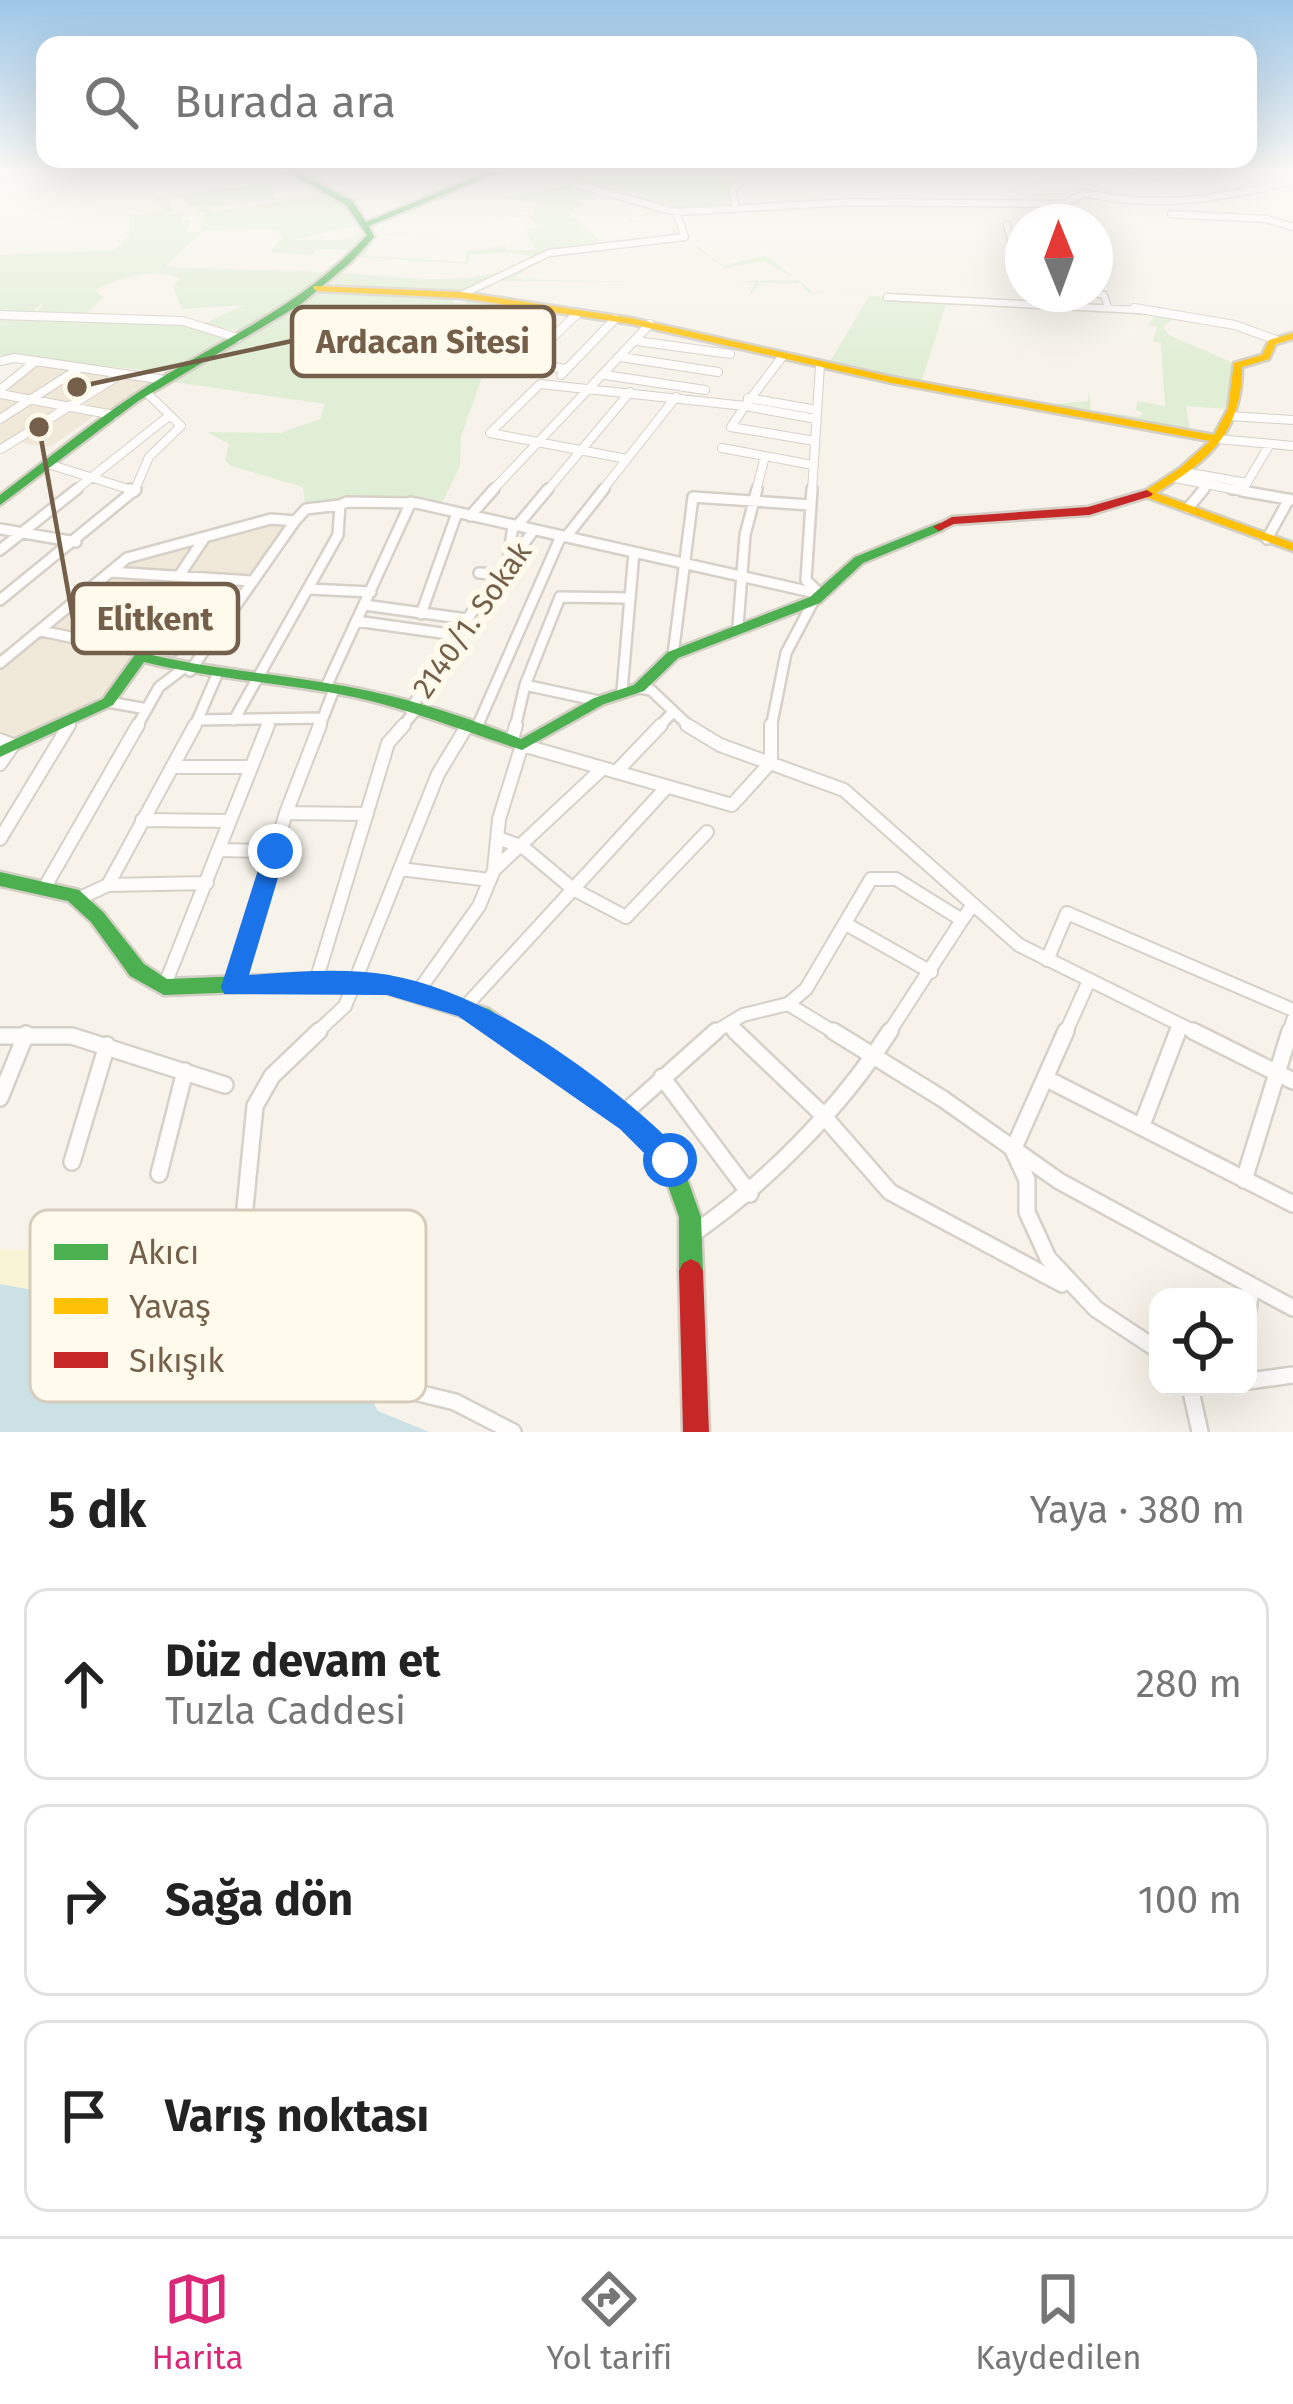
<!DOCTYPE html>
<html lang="tr">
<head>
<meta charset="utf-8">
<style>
  :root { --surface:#fff; --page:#f2f2f2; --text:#222; --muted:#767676; --line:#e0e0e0; --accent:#db2777 }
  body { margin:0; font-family:"Fira Sans",sans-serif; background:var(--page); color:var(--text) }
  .controls { position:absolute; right:36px; bottom:36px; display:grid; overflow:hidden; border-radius:24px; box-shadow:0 12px 48px #0002 }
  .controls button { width:108px; height:108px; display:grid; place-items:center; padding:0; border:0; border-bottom:3px solid var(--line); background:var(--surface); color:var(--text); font:60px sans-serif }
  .compass { position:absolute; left:1005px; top:204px; width:108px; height:108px; border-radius:50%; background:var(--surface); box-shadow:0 12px 48px #0002; rotate:359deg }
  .stop { position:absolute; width:36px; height:36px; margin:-27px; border:9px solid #1a73e8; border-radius:50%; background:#fff }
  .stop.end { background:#1a73e8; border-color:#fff; box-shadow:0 3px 12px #0008 }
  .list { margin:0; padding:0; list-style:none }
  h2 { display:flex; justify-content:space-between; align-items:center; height:156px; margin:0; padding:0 48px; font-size:51px }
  h2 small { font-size:39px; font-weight:400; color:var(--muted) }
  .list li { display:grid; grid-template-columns:78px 1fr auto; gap:36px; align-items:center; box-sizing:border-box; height:192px; margin:0 24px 24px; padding:0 24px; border:3px solid var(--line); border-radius:24px }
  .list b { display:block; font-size:45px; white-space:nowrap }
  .list p { margin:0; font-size:39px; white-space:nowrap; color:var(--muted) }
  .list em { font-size:39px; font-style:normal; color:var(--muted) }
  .icon { flex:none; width:66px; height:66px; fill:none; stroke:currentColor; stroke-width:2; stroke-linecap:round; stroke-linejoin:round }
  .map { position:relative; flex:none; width:1293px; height:1432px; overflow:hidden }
  .search { position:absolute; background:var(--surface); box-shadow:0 12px 48px #0002; left:36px; right:36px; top:36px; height:132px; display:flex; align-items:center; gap:30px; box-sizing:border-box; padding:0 42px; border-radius:24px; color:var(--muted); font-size:45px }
  .sheet { height:804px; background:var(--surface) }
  nav { display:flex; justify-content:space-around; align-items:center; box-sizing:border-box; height:168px; border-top:3px solid var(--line); background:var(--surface); font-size:33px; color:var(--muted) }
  nav a { display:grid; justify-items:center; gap:6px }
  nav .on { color:var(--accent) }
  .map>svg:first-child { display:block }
  .residential { fill:#f0e8d8 }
  .green { fill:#e0eed5 }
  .sand { fill:#f9f4d3 }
  .water { fill:#cce1e6 }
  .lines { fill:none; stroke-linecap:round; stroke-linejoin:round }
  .street-far4-casing { stroke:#d6d0c9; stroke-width:9 }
  .street-far3-casing { stroke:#d6d0c9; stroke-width:10 }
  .street-far2-casing { stroke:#d6d0c9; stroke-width:14 }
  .street-far1-casing { stroke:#d6d0c9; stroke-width:16 }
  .street-casing { stroke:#d6d0c9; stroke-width:20 }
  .fast-casing { stroke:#d4cfc5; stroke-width:5 }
  .slow-casing { stroke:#d4cfc5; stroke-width:5 }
  .jam-casing { stroke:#d4cfc5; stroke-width:5 }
  .street-far4 { stroke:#fefdfc; stroke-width:6 }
  .street-far3 { stroke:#fefdfc; stroke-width:8 }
  .street-far2 { stroke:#fefdfc; stroke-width:9 }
  .street-far1 { stroke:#fefdfc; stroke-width:12 }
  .street { stroke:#fefdfc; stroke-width:15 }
  .fast { fill:#4caf50; fill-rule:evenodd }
  .slow { fill:#ffc107; fill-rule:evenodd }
  .jam { fill:#c62828; fill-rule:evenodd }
  .route { fill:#1a73e8 }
  .labels { text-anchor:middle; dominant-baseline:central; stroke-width:12; stroke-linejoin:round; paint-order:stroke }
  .street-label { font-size:30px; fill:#745f4b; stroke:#fffaeb }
  .key { fill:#fffaeb; stroke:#d5ccbb; stroke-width:3 }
  .key-label { font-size:33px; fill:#745f4b }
  .leader { fill:none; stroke:#745f4b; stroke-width:4.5 }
  .callout-dot { fill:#745f4b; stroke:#fffaeb; stroke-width:4.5 }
  .callout { fill:#fffaeb; stroke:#745f4b; stroke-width:4.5 }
  .callout-label { font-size:33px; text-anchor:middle; font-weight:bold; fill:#745f4b }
</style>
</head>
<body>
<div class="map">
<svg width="1293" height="1432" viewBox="0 0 1293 1432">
  <rect width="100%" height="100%" fill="#f7f3ea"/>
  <path class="residential" d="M38 364 156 380 110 413 0 393Z
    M0 396 97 414 50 447 11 441 0 446Z
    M289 512 297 515 253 583 225 582 175 654 153 652 106 700 0 747V658L124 556Z"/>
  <path class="green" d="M584 170 576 172 581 177 595 175 587 170H739L744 175 730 190 733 206 675 212 681 236 659 238 679 235 670 231 679 227 673 213 631 217 632 223 626 218 652 212 626 202 640 191 614 190 612 195 602 190 626 185 599 187 620 199 604 194 578 200 584 205 566 212 603 243 598 245 638 243 541 257 514 279 652 282 489 281 475 295 555 310 464 294 483 281 454 294 459 297 450 298 454 303 465 304 468 297 512 306 483 374 461 437 460 466 442 503 355 497 305 505 303 487 231 466 225 460 229 444 207 432 280 433 320 419 325 404 167 381 320 290 338 291 326 287 342 273C410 277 477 291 537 257L504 252 470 255 468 264 357 257 376 234 457 232 379 235 367 249 406 251 368 250 365 256 466 262V252L506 245V250H537L525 230 538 227 530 217 474 219 532 215 538 203 502 198 570 185 565 179 566 175 574 184 571 171Z
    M271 183 274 200 327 192 206 208 212 212 330 194 366 224 292 240H339L369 231 356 250 316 249 311 255 270 252 283 237 274 229 204 230 165 267 332 272 350 256 308 292 244 331 201 325 244 305 182 309 173 287 180 278C150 268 121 277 95 290L104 297 84 315 37 312 44 301 33 312 0 314V255L115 250 129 236 130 215 164 211 156 197 170 201 172 212 158 216 185 211 181 220H190L187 232H200L204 212H196L202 207 188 206 183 197 166 196Z
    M695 247 697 246 723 266 765 255 813 292 947 301 922 380 956 388 809 361 831 360 869 296 808 292 800 283H760L748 298 755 283 736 281 798 280 764 261 724 268Z
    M1155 315 1176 317 1163 327 1169 335 1231 362 1237 393 1227 409 1186 406 1190 430 1054 404 1088 401 1089 392 1091 410 1139 417 1144 413 1136 410 1137 401 1165 406 1161 343 1153 341 1157 326 1148 325Z
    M0 316 174 321 225 337 180 368 162 372 0 355Z"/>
  <path class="sand" d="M0 1250 180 1251 163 1314 0 1284Z"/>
  <path class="water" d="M0 1284 208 1322 226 1307 292 1323 353 1368 378 1411 429 1432H0Z"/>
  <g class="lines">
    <defs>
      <path id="street-far4" d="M570 170 567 177 575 184 676 212 850 202 1065 204 1084 193C1158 209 1220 199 1293 181
        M1133 170 1157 176 1178 170
        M736 207 732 191 745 176 764 170
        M1171 214 1266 219 1293 227
        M1007 225 1023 280
        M1095 293 1104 295 1108 308
        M461 295 549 253 685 237 676 212
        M887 297 1158 311"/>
      <path id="street-far3" d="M1134 308 1235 325 1276 340
        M0 315 183 321 238 338
        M637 341 730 354
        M621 357 718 372
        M0 361 15 358 165 380
        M565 369 527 362 577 314
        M561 375 615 319
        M605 375 705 390
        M0 390 36 361
        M0 394 114 415
        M748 398 817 410
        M1230 416 1293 420
        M0 419 80 368
        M1218 439 1293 446
        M815 441 731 427 745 406 816 419
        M722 448 813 465
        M1 449 121 374
        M627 459 490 433 540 384 745 406 782 357
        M48 464 135 491
        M1185 472 1247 483
        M1175 478 1242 491 1270 444
        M1242 491 1248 492
        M73 492 170 415
        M134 492 149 457 181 426 146 392
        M491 492 650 324
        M546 492 630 392
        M601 492 676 397
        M756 492 765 456
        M812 492 820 365
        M1201 492 1207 485"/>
      <path id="street-far2" d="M130 489 135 491
        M812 489 806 580 818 592
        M1232 489H1243
        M1242 491 1293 500
        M1188 508 1204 489
        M470 516 494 489
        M295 521 306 509 340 505
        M517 526 548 489
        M0 529 76 542
        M566 537 604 489
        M1267 539 1289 499
        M0 550 77 489
        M508 562 513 525
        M111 572 252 581
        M479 573 499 574
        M179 576 205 537
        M309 589 371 592
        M0 600 136 489
        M364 605 467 619
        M421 614 457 513
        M356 621 456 635
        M738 626 745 535 757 489
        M41 631 144 652 173 651 224 579
        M673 655 693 497 810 505
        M0 663 127 558 271 519 295 521 190 671
        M525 685 599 701
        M326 687 411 502
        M639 688 651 690 691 728
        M622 691 634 552
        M108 702 147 709
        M410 710 467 619 534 530
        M198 720 321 718
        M234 720 338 535 340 505 347 502 416 503 820 594
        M477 727 561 536
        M67 728 73 718
        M136 728 159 687 184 668
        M194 728 216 677
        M267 728 270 719
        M319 728 333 692
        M401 728 415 711
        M515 728 525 685 560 597 630 598
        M658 728 671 714
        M771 728 786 653 814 600"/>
      <path id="street-far1" d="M687 725 720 745 844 790 1019 945 1199 1034
        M0 740 13 745 0 764
        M512 740 516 725
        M172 767H251
        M616 772 661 725
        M286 813 367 814
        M142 820 230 821
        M498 838 523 847 573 889 626 917 707 832
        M0 839 69 725
        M219 850 275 851
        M400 869 490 880
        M494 870 603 768
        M46 885 138 725
        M108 885 207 883
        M80 898 108 885 195 725
        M846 924 931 972
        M1047 960 1067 913 1293 1010
        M316 981 388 743 404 725
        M164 987 268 725
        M233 987 286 813 320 725
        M417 993 479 906 494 870 499 819 522 745 732 805 771 762V725
        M788 1004 837 1034
        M465 1007 665 789
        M728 1025 738 1034
        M315 1034 345 1006 438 774 467 726
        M712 1034 743 1015 788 1004 806 989 871 879H896L962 920 972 906
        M888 1034 962 920
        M1065 1034 1088 983
        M1177 1034 1180 1027
        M1289 1034 1293 1020"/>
      <path id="street" d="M735 1031 821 1113 890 1192 1062 1284
        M833 1031 943 1099 1059 1181 1293 1308
        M1066 1031 1013 1150 1027 1180V1212L1048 1258 1096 1309 1158 1350
        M1193 1031 1293 1081
        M0 1036H72L225 1085
        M662 1077 750 1194
        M1047 1079 1293 1204
        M0 1098 26 1034
        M622 1115 716 1031
        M1142 1125 1178 1031
        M72 1162 107 1045
        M159 1174 185 1071
        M1244 1180 1290 1031
        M694 1233C769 1181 840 1108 890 1031
        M264 1290 244 1218 255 1106 272 1076 319 1031
        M1248 1311 1251 1289
        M358 1344 410 1391 455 1402 513 1432
        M1248 1381 1293 1375
        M1190 1387 1200 1432"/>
      <path id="fast" d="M284 170H293L352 201 366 222 493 170H503L369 226 374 237 351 262 301 304 138 401 0 505V495C49 458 96 419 148 386 227 336 303 306 367 235L346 205Z
        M939 523 943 524V530L863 563 820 603 678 658 644 691 604 704 522 750C466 732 412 710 354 697 285 683 213 679 144 662L113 705 0 757V746L103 699 139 649H149L152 655C216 670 280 674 344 686 405 697 464 716 521 739L594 698 634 685 668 652 810 597 855 557Z
        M0 872 79 890 103 912 144 964 167 979 323 973 387 977 489 1009 637 1113 678 1153 701 1217 703 1271 699 1279 691 1283 683 1279 679 1271V1217L661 1166 623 1127 476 1021 387 993 323 989 164 995 130 976 91 922 68 901 0 886Z"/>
      <path id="slow" d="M314 286 461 292 631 318 892 377 1214 435 1228 409 1234 363 1262 355 1269 340 1293 333V339L1276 344 1269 359 1242 367C1242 432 1209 461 1156 493L1293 543V551L1143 496V492L1180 468 1210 441 892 383 631 324 461 298 317 291 313 288Z"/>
      <path id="jam" d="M1147 490 1153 494 1151 496 1089 515 954 524 939 531 933 527 952 517 1088 507Z
        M691 1259 699 1263 703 1271 709 1432H683L679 1271 683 1263Z"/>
    </defs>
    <use href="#street-far4" class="street-far4-casing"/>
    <use href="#street-far3" class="street-far3-casing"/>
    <use href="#street-far2" class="street-far2-casing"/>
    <use href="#street-far1" class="street-far1-casing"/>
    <use href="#street" class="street-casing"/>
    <use href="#fast" class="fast-casing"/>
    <use href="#slow" class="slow-casing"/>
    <use href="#jam" class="jam-casing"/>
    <use href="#street-far4" class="street-far4"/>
    <use href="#street-far3" class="street-far3"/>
    <use href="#street-far2" class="street-far2"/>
    <use href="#street-far1" class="street-far1"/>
    <use href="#street" class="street"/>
    <use href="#fast" class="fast"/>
    <use href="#slow" class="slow"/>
    <use href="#jam" class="jam"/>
  </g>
  <linearGradient id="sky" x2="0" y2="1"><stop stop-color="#9dc6e7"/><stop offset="0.46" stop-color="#fbfaf6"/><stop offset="1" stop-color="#fbfaf6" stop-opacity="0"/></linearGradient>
  <rect width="1293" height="371" fill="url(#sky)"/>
  <path class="route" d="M275 843 286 851 249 975C295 972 343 967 389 975 491 993 606 1078 680 1150V1169H660L620 1129 458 1016 387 995 224 994 221 987 264 851Z"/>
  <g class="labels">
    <g class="street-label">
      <text transform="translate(472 620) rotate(-55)">2140/1. Sokak</text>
    </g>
  </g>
  <rect x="30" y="1210" width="396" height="192" rx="18" class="key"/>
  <rect x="54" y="1244" width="54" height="16" fill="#4caf50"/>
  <rect x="54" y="1298" width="54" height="16" fill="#ffc107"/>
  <rect x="54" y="1352" width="54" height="16" fill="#c62828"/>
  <g class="key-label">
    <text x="129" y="1264">Akıcı</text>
    <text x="129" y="1318">Yavaş</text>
    <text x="129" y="1372">Sıkışık</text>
  </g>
  <path class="leader" d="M77 387L292 341M39 427L73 619"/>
  <g class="callout-dot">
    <circle cx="77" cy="387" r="12"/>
    <circle cx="39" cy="427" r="12"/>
  </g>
  <g class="callout">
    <rect x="292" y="307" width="262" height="69" rx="12"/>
    <rect x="73" y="584" width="165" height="69" rx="12"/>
  </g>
  <g class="callout-label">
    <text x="423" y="353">Ardacan Sitesi</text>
    <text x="155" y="630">Elitkent</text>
  </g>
</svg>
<div class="controls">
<button><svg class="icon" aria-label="locate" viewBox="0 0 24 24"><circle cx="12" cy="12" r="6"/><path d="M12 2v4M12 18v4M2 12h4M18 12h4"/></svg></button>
</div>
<svg class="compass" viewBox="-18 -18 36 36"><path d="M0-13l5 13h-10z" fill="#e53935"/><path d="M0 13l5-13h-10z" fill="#767676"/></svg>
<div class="stop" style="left:670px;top:1160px"></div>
<div class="stop end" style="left:275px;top:851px"></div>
<div class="search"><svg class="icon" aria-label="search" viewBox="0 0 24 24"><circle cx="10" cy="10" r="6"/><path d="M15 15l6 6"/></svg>Burada ara</div>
</div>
<section class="sheet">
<h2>5 dk<small>Yaya · 380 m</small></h2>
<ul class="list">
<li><svg class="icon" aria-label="ahead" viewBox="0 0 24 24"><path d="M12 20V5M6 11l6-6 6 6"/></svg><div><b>Düz devam et</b><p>Tuzla Caddesi</p></div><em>280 m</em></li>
<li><svg class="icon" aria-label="right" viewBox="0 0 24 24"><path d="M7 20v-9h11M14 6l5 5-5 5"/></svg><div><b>Sağa dön</b></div><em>100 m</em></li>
<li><svg class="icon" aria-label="arrive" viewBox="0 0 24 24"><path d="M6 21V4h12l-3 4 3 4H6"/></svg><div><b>Varış noktası</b></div></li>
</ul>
</section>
<nav>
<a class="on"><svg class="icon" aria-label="map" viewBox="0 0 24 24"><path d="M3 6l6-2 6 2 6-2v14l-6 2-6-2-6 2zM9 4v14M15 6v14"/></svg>Harita</a>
<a><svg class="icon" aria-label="directions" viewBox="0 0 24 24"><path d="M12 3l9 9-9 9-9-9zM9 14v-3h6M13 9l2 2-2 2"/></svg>Yol tarifi</a>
<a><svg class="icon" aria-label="saved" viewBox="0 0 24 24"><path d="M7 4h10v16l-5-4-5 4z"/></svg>Kaydedilen</a>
</nav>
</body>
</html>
